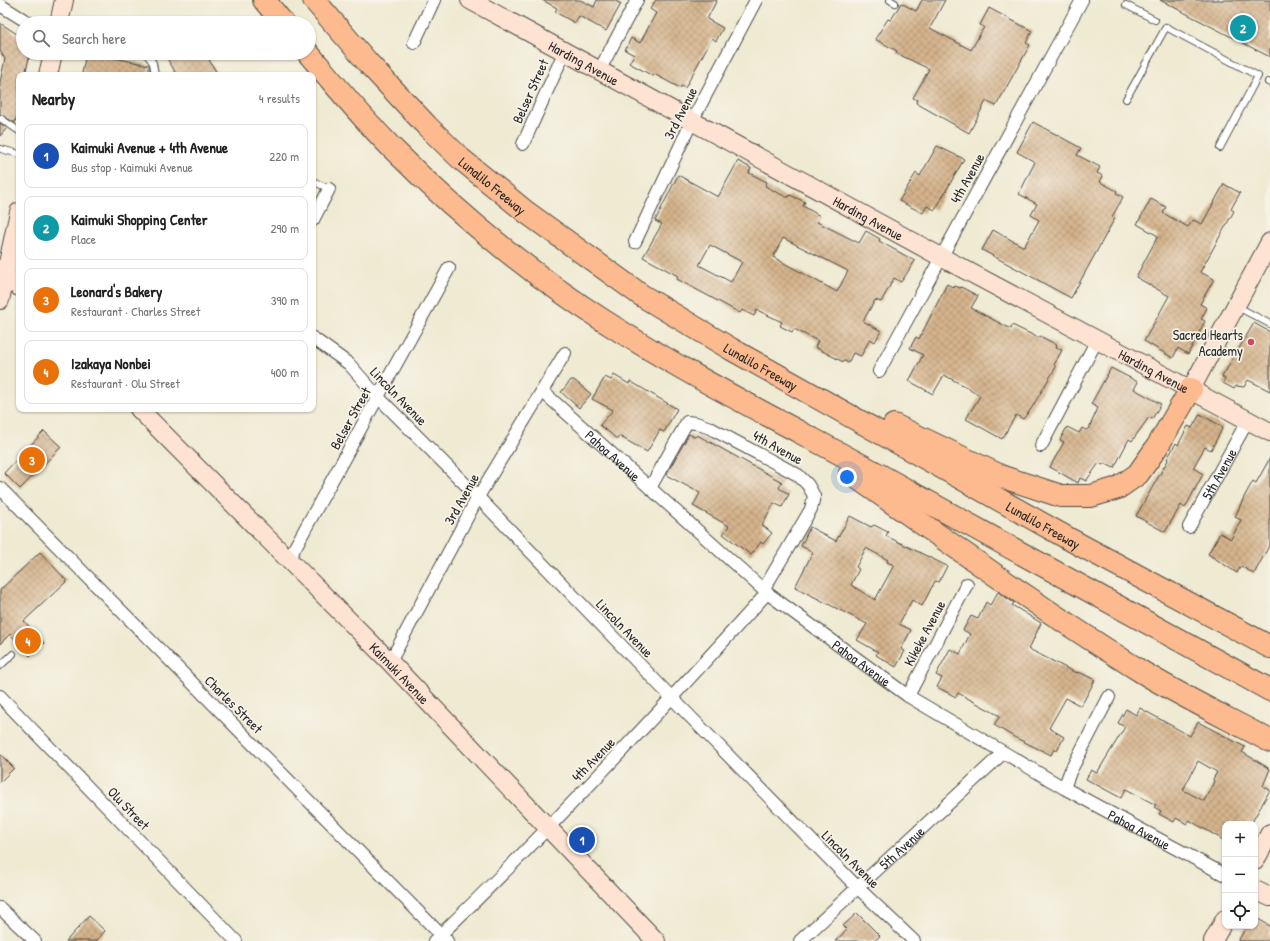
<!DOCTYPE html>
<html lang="en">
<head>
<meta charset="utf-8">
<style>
  :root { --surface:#fff; --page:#f2f2f2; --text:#222; --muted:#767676; --line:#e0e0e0; --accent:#d1495b }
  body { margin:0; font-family:"Patrick Hand",sans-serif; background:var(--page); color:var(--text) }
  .controls { position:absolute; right:12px; bottom:12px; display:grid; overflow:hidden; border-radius:8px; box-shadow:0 1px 3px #0004 }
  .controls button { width:36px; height:36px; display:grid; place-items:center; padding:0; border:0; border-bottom:1px solid var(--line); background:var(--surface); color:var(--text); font:20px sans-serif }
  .you { position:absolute; left:847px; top:477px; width:14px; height:14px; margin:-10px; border:3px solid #fff; border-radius:50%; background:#1a73e8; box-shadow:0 0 0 6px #1a73e833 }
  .badge { display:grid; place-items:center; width:26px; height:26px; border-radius:50%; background:var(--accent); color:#fff; font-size:13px; font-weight:700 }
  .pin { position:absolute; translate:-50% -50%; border:2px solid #fff; box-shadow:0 1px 4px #0006 }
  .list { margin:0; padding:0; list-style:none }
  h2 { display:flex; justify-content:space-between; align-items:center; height:52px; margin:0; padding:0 16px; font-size:17px }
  h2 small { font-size:13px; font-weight:400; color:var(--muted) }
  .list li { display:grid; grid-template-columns:26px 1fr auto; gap:12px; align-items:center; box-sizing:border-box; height:64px; margin:0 8px 8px; padding:0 8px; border:1px solid var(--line); border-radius:8px }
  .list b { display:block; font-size:15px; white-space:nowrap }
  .list p { margin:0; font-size:13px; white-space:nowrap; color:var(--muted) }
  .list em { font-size:13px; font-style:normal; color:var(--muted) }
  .icon { flex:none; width:22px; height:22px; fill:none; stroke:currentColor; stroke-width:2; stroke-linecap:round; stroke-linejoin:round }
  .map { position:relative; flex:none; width:1270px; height:941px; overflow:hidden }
  .search { position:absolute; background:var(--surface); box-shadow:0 1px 3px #0004; left:16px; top:16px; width:300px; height:44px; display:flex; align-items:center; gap:10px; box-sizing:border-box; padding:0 14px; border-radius:22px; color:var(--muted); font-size:15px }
  .panel { position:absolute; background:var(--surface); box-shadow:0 1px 3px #0004; left:16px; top:72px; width:300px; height:340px; border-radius:8px }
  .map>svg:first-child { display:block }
  .building { fill:url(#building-cross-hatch); fill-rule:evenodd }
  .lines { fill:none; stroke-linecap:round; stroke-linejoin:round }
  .lane-casing { stroke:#484844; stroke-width:8 }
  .street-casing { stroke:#484844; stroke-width:14 }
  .secondary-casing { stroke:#484844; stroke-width:20 }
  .highway-casing { stroke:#484844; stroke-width:24 }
  .lane { stroke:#fff; stroke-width:6 }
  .street { stroke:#fff; stroke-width:12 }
  .secondary { stroke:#fee3d2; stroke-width:18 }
  .highway { stroke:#fcba8e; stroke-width:22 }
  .poi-dot { fill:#d1495b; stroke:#f7f3e8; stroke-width:1.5 }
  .labels { text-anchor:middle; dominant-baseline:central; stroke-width:3.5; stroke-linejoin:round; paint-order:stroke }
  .street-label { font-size:14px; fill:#2b2b2b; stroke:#f7f3e8 }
  .poi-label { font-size:14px; fill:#2b2b2b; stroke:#f7f3e8; text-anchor:end }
</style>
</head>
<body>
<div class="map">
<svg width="1270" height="941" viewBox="0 0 1270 941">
  <defs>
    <pattern id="building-cross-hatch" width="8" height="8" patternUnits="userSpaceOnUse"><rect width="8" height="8" fill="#d5b48c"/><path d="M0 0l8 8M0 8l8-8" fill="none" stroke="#ad9373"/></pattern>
  </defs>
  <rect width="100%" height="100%" fill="#f7f3e8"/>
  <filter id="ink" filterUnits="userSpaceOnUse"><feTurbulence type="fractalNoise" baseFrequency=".025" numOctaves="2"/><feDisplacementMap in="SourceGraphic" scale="8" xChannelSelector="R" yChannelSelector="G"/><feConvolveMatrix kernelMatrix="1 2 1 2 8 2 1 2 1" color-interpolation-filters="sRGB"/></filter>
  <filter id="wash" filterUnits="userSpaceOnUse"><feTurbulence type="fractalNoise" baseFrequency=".012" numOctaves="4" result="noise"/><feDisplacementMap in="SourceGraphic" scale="16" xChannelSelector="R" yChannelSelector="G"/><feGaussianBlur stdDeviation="0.9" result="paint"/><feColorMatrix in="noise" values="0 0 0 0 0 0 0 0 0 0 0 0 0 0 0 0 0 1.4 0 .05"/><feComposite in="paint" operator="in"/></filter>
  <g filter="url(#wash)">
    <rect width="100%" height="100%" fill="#efead2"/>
    <g id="blocks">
      <path class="building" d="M542 0H580L594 7 597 0H614L621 4 606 31 579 16 575 23 555 12 557 8Z
        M656 0H717L707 19 723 28 716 41 712 38 685 88 681 86 680 88 654 74 653 76 629 63 634 55 625 50 631 38 640 43 656 13 650 9Z
        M922 0H945L930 28 971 50 984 27 980 25 989 8 1032 31 1026 43 1030 45 996 106 986 101 969 133 916 103 917 100 913 98 929 69 896 53 897 51 875 39 888 19 891 20 901 3 916 11Z
        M1160 0H1270V57Z
        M0 23 23 38V53H30L25 75H19V106L15 123 0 114V82L5 59 0 51Z
        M164 53H205L218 75H177Z
        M86 54 94 56V54L149 65V75H83L82 73Z
        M1033 122 1081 148 1077 155 1100 167 1097 173 1103 176 1100 182 1117 191 1116 193 1123 197 1112 217 1115 218 1071 298 982 250 993 230 1024 247 1039 220 1031 215 1037 204 1019 194 1035 162 1017 152Z
        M0 123 7 128 0 136Z
        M937 146 964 159 935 210 927 206 923 213 899 201 916 173 920 176Z
        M738 161 751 168 749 173 767 182 765 186 786 197H789L790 195 805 202 803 206 820 216 817 222 859 243 866 231 880 239 879 241 915 261 901 282 894 278 881 302 875 300 863 321 881 331 875 342 870 339 861 356 853 353 848 363 843 360V362L815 347 818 341 794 329 792 332 780 326 782 322 757 310 754 316 742 310 740 313 677 279 678 276 643 257 662 224 655 221 678 175 718 197ZM783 238 848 271 837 292 773 257ZM710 245 742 262 731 282 699 265Z
        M1224 184 1240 193 1231 209 1234 211 1200 272 1214 279 1200 304 1207 308 1201 319 1205 321 1188 354 1178 348 1173 358 1144 341 1169 296 1136 277 1158 236 1137 224 1151 199 1166 207 1163 213 1188 227 1193 220 1202 224Z
        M947 284 954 288 955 286 960 288 961 287 978 296 971 308 1011 329 1012 325 1039 338 1040 336 1057 345 1056 348 1062 350 1054 365 1056 367 1031 409 1023 419 1016 415 1002 439 966 419 980 396 970 389 944 375 933 394 909 381 923 355 910 348 916 337 919 339Z
        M1254 323 1270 332V391L1248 380 1244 387 1236 386 1234 389 1223 383 1225 379 1222 377Z
        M1111 368 1138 382 1134 389 1161 404 1152 419 1149 417 1132 441 1129 439 1114 468 1104 463 1103 465 1099 463 1086 481 1080 478 1078 483 1050 467 1064 442 1060 440 1067 427 1079 433 1082 428 1086 430 1089 428 1098 408 1091 404Z
        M614 375 629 384 630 381 677 409 664 432 660 430 647 452 619 436 617 439 600 425 613 410 592 399 605 377 611 380Z
        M571 380H574L591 394 579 408 561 392Z
        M1200 414 1223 427 1211 450 1205 447 1193 468 1203 474 1185 508 1181 505 1165 532 1136 516 1168 460 1167 459 1176 443 1178 445 1188 426 1192 428Z
        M44 431 61 447 20 489 4 473Z
        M689 434 695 437 697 435 782 482 779 488 789 494 782 507 774 503 762 525 772 533 763 544 761 542 751 555 723 534 729 526 693 506 700 493 666 475Z
        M1270 458V544L1254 574 1241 566 1237 573 1208 554 1220 533 1231 539 1241 520 1235 517 1244 497 1253 481 1256 483Z
        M850 516 871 527 874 525 888 532 886 536 947 566 939 582 935 581 922 606 912 600 899 624 911 630 901 649 905 651 896 667 876 655 878 652 857 640 867 624 795 587 813 552 801 546 810 527 836 541ZM866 548 888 560 887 562 894 565 875 600 851 585 859 569 856 567Z
        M40 552 67 581 24 621 44 643 30 656 10 634 0 644V590Z
        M998 592 1014 603 1012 605 1041 623 1029 649 1074 672 1081 673 1095 680 1081 706 1066 698 1049 728 1064 737 1057 751 1054 749 1051 755 1014 737 994 725 1000 716 958 693 956 697 937 687 942 678 936 675 950 649 960 654 970 634 963 630 971 616 978 619 986 602 990 605Z
        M1140 708 1190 736 1198 722 1245 747 1242 752 1270 769 1263 786 1270 790 1251 824H1225V841L1189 820 1187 824 1176 818 1174 822 1159 814 1161 811 1154 807 1156 805 1126 789 1121 798 1086 779 1091 770 1097 773 1125 727 1118 723 1126 709 1136 715ZM1198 761 1217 772 1213 779 1214 782 1204 801 1183 790Z
        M0 754 14 768 0 782Z
        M857 913 880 936 874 941H835L847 930 843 926Z
        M89 916 105 931 96 941H66Z
        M1255 917 1270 926V941H1238L1247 926H1255Z"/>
    </g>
  </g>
  <g filter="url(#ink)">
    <use href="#blocks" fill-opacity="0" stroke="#484844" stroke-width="1"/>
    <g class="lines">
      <defs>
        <path id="lane" d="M890 0 895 3
          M1126 5 1155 20
          M146 53 153 63 155 75
          M1268 82 1270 83
          M1126 99 1166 27 1258 76 1220 148
          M0 118 19 131
          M1 149 19 154
          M313 181 329 189
          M1238 307 1270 324
          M0 666 13 654"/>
        <g id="street">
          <path d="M0 5 29 23"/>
          <path d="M414 43 434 0"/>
          <path d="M599 71 637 0"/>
          <path d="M523 144 565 51"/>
          <path d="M313 220 329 189"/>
          <path d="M635 242 692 121 756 0"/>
          <path d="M313 338 349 364 378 397 478 497 672 698 857 887 914 941"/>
          <path d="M879 371 1082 0"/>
          <path id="s1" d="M542 391 767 593 908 696 1064 788 1225 875"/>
          <path d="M1041 446 1097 340"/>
          <path d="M0 488 447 941"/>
          <path d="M650 488 687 422 696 423 710 428 798 475 808 485 814 496 811 509 764 589"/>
          <path id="s2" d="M1189 527 1248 420"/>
          <path d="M288 560 449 268"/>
          <path d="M390 662 478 497 565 353"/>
          <path d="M0 696 236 941"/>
          <path d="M908 696 967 584"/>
          <path d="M1064 788 1070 772 1109 697"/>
          <path d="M0 908 35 941"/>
          <path d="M434 941C550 830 660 712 767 593"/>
          <path id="s3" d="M800 941 1003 753"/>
        </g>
        <g id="secondary">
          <path id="s4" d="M470 0 941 257 1270 432"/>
          <path d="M59 23 64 0"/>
          <path d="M48 75 53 53"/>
          <path d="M0 269 19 287"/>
          <path d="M0 300 19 212"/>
          <path d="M1191 389 1270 242"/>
          <path id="s5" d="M139 409 390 662 656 941"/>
          <path d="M1255 861 1270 833"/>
          <path d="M1255 890 1270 897"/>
          <path d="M1213 941 1225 919"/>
        </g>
        <g id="highway">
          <path d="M264 0 283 23"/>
          <path id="s6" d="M314 0 369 64 427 126 461 159 526 212 641 295 731 349 1071 540 1270 647"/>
          <path d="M308 53C336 86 363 119 393 149 456 212 527 271 601 319 689 376 784 423 876 473 1007 546 1139 618 1270 690"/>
          <path d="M894 425 1003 477 1061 496H1091L1118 488 1138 474 1157 447 1191 389"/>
          <path d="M850 473C946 540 1042 610 1142 672 1183 697 1227 718 1270 741"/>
        </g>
      </defs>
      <use href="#lane" class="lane-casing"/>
      <use href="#street" class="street-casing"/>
      <use href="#secondary" class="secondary-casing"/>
      <use href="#highway" class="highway-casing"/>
      <use href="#lane" class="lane"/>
      <use href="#street" class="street"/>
      <use href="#secondary" class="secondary"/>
      <use href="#highway" class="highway"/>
    </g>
  </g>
  <circle class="poi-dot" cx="1251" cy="342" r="4"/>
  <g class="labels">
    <g class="street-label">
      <text stroke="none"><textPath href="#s4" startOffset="130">Harding Avenue</textPath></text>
      <text transform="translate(530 91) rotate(-66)">Belser Street</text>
      <text transform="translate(680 113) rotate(-63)">3rd Avenue</text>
      <text transform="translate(967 178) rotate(-61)">4th Avenue</text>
      <text stroke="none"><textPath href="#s6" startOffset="258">Lunalilo Freeway</textPath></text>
      <text stroke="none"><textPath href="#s4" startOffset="454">Harding Avenue</textPath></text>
      <text stroke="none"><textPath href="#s6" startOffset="582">Lunalilo Freeway</textPath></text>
      <text stroke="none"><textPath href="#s4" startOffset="778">Harding Avenue</textPath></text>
      <text transform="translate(399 396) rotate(46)">Lincoln Avenue</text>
      <text transform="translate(350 418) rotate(-61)">Belser Street</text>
      <text transform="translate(778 447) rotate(29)">4th Avenue</text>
      <text stroke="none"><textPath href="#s1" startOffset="96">Pahoa Avenue</textPath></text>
      <text stroke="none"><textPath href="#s2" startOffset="61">5th Avenue</textPath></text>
      <text transform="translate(461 499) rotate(-61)">3rd Avenue</text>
      <text stroke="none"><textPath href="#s6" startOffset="906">Lunalilo Freeway</textPath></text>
      <text transform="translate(625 628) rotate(46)">Lincoln Avenue</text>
      <text transform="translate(924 633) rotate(-62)">Kikeke Avenue</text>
      <text stroke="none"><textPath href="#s1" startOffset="420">Pahoa Avenue</textPath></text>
      <text stroke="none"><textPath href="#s5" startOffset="371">Kaimuki Avenue</textPath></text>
      <text transform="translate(234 704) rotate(45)">Charles Street</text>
      <text transform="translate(593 759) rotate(-46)">4th Avenue</text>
      <text transform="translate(129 808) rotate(46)">Olu Street</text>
      <text stroke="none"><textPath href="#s1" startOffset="744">Pahoa Avenue</textPath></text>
      <text stroke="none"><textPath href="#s3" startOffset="138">5th Avenue</textPath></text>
      <text transform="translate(851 859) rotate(45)">Lincoln Avenue</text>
    </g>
    <g class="poi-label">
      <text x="1243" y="334">Sacred Hearts<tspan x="1243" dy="16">Academy</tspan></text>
    </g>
  </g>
</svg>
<div class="controls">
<button>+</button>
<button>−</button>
<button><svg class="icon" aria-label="locate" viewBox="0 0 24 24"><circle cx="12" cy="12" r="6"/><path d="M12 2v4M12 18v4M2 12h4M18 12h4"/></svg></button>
</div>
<div class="you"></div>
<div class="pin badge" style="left:582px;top:840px;background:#1a4fb4">1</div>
<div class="pin badge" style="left:1243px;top:28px;background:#0f9aa8">2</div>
<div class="pin badge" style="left:32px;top:460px;background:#e8710a">3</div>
<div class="pin badge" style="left:28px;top:641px;background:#e8710a">4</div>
<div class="search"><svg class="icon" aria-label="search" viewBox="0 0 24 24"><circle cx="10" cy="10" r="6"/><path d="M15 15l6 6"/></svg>Search here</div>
<section class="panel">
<h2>Nearby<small>4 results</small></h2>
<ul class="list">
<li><span class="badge" style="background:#1a4fb4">1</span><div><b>Kaimuki Avenue + 4th Avenue</b><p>Bus stop · Kaimuki Avenue</p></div><em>220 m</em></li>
<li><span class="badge" style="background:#0f9aa8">2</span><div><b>Kaimuki Shopping Center</b><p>Place</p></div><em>290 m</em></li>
<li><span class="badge" style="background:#e8710a">3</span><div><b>Leonard's Bakery</b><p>Restaurant · Charles Street</p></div><em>390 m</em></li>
<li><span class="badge" style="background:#e8710a">4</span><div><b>Izakaya Nonbei</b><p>Restaurant · Olu Street</p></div><em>400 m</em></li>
</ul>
</section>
</div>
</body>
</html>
